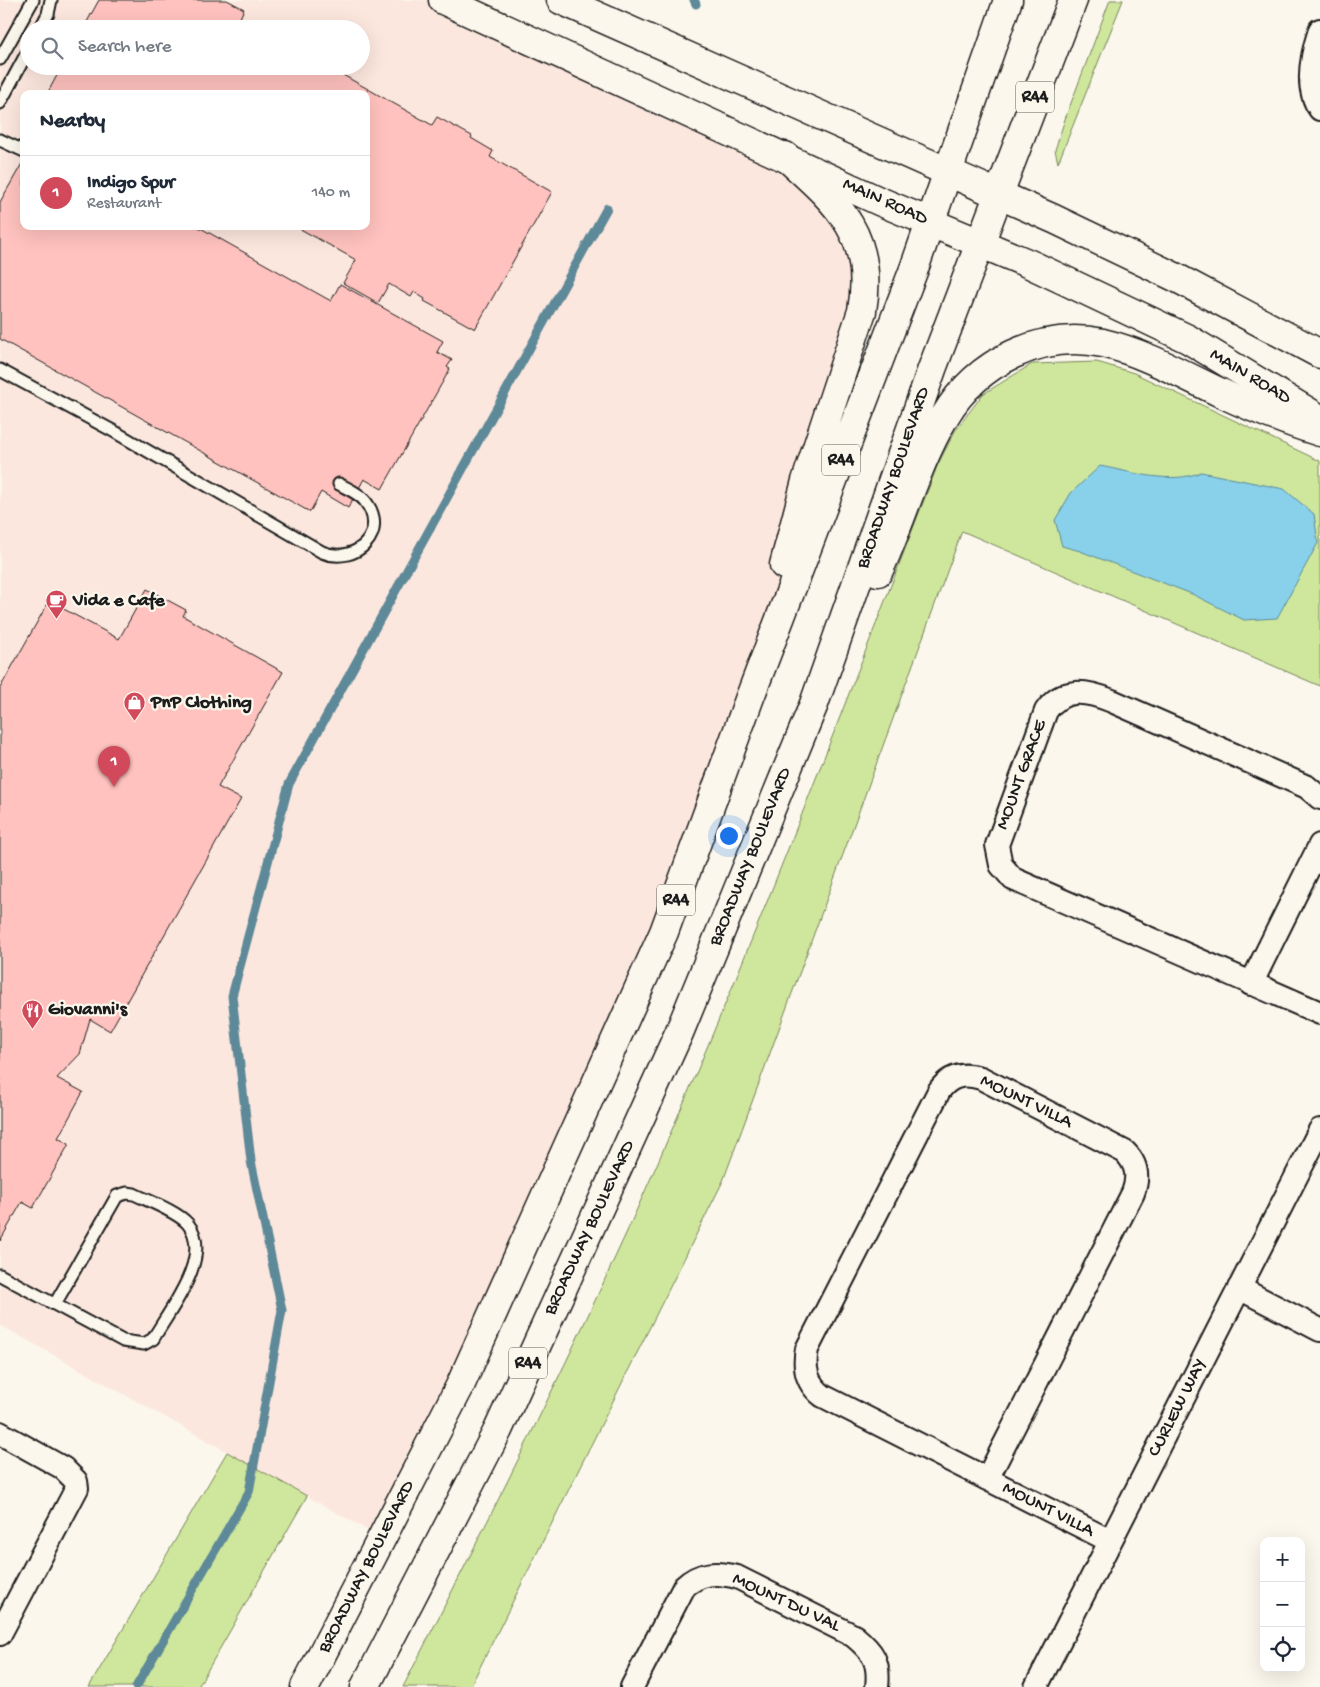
<!DOCTYPE html>
<html lang="en">
<head>
<meta charset="utf-8">
<style>
  :root { --surface:#fff; --page:#f6f6f7; --text:#1f2937; --muted:#747a83; --line:#e0e1e3; --accent:#d1495b }
  body { margin:0; font-family:"Gochi Hand",sans-serif; background:var(--page); color:var(--text) }
  .controls { position:absolute; right:15px; bottom:15px; display:grid; overflow:hidden; border-radius:10px; box-shadow:0 5px 20px #0002 }
  .controls button { width:45px; height:45px; display:grid; place-items:center; padding:0; border:0; border-bottom:1px solid var(--line); background:var(--surface); color:var(--text); font:25px sans-serif }
  .you { position:absolute; left:728px; top:835px; width:18px; height:18px; margin:-12px; border:4px solid #fff; border-radius:50%; background:#1a73e8; box-shadow:0 0 0 8px #1a73e833 }
  .badge { display:grid; place-items:center; width:32px; height:32px; border-radius:50%; background:var(--accent); color:#fff; font-size:16px; font-weight:700 }
  .pin { position:absolute; translate:-50% -41px; filter:drop-shadow(0 1px 2px #0008) }
  .pin::after { content:''; position:absolute; top:26px; width:18px; height:15px; background:inherit; clip-path:polygon(0 0,100% 0,50% 100%) }
  .list { margin:0; padding:0; list-style:none }
  h2 { display:flex; justify-content:space-between; align-items:center; height:65px; margin:0; padding:0 20px; font-size:21px }
  h2 small { font-size:16px; font-weight:400; color:var(--muted) }
  .list li { display:grid; grid-template-columns:32px 1fr auto; gap:15px; align-items:center; box-sizing:border-box; height:75px; padding:0 20px; border-top:1px solid var(--line) }
  .list b { display:block; font-size:19px; white-space:nowrap }
  .list p { margin:0; font-size:16px; white-space:nowrap; color:var(--muted) }
  .list em { font-size:16px; font-style:normal; color:var(--muted) }
  .icon { flex:none; width:28px; height:28px; fill:none; stroke:currentColor; stroke-width:2; stroke-linecap:round; stroke-linejoin:round }
  .map { position:relative; flex:none; width:1320px; height:1687px; overflow:hidden }
  .search { position:absolute; background:var(--surface); box-shadow:0 5px 20px #0002; left:20px; top:20px; width:350px; height:55px; display:flex; align-items:center; gap:12px; box-sizing:border-box; padding:0 18px; border-radius:28px; color:var(--muted); font-size:19px }
  .panel { position:absolute; background:var(--surface); box-shadow:0 5px 20px #0002; left:20px; top:90px; width:350px; height:140px; border-radius:10px }
  .map>svg:first-child { display:block }
  .built { fill:#fce7de; fill-rule:evenodd }
  .green { fill:#cfe79c; stroke:#76825c }
  .water { fill:#89d1ea; stroke:#5d8998 }
  .lines { fill:none; stroke-linecap:round; stroke-linejoin:round }
  .stream { stroke:#5d8998; stroke-width:9 }
  .building { fill:#ffc2be; stroke:#1c1c1c }
  .lane-casing { stroke:#1c1c1c; stroke-width:15 }
  .street-casing { stroke:#1c1c1c; stroke-width:26 }
  .secondary-casing { stroke:#1c1c1c; stroke-width:31 }
  .primary-casing { stroke:#1c1c1c; stroke-width:31 }
  .lane { stroke:#fbf7ec; stroke-width:11 }
  .street { stroke:#fbf7ec; stroke-width:22 }
  .secondary { stroke:#fbf7ec; stroke-width:28 }
  .primary { stroke:#fbf7ec; stroke-width:28 }
  .labels { text-anchor:middle; dominant-baseline:central; stroke-width:4.5; stroke-linejoin:round; paint-order:stroke }
  .shield { fill:#fbf7ec; stroke:#5f5e5a; stroke-width:1 }
  .shield-label { font-size:18px; font-weight:bold; fill:#1c1c1c }
  .street-label { font-size:19px; fill:#1c1c1c; stroke:#fbf7ec }
  .poi-label { font-size:19px; font-weight:bold; fill:#1c1c1c; stroke:#fbf7ec; text-anchor:start }
</style>
</head>
<body>
<div class="map">
<svg width="1320" height="1687" viewBox="0 0 1320 1687">
  <rect width="100%" height="100%" fill="#fbf7ec"/>
  <filter id="ink" filterUnits="userSpaceOnUse"><feTurbulence type="fractalNoise" baseFrequency=".02" numOctaves="2"/><feDisplacementMap in="SourceGraphic" scale="10" xChannelSelector="R" yChannelSelector="G"/><feConvolveMatrix kernelMatrix="1 2 1 2 8 2 1 2 1" color-interpolation-filters="sRGB"/></filter>
  <g filter="url(#ink)">
    <path class="built" d="M0 0H438L784 159 837 205 859 309 743 697 658 930 380 1537 0 1325ZM29 29H361V66H29ZM24 94H366V226H24Z"/>
    <path class="green" d="M1110 0H1123L1058 163 1055 150 1065 119Z
      M1097 362 1134 373 1320 461V686L962 531 723 1181 470 1687H403C492 1514 580 1340 658 1162 759 932 847 698 938 464L955 431 983 394 1032 364Z
      M227 1452 307 1496 198 1687H89Z"/>
    <path class="water" d="M1100 466C1132 472 1171 485 1201 472L1284 489 1314 514 1318 543 1277 618 1244 620 1192 594 1080 551 1062 546 1055 520 1071 493Z"/>
    <g class="lines">
      <path class="stream" d="M694 0 696 4
        M136 1687 249 1492 282 1310 251 1161 232 996 289 784 607 208"/>
    </g>
    <path class="building" d="M99 0H227L244 9 240 18 260 29H83Z
      M62 66H327L432 125 437 117 472 136 471 138 493 151 490 157 552 192 475 329 424 301 425 299 414 292 411 297 389 284 378 303 343 283 356 260 295 226H366V94H47Z
      M24 160V226H197L331 301 340 284 443 341 437 352 452 360 447 367 450 369 382 489 364 479 348 508 321 492 310 512 0 339V202Z
      M147 589 186 610 183 616 283 672 218 787 241 799 110 1031 90 1019 80 1054 57 1078 83 1092 58 1138 69 1144 33 1208 22 1202 0 1241V688L49 601 119 639Z"/>
    <g class="lines">
      <defs>
        <path id="lane" d="M40 29 48 14 51 0
          M0 59 33 0
          M0 103 29 49
          M0 140 24 151
          M0 370 115 432 322 552C356 566 390 532 365 501 359 493 348 489 339 484
          M0 1275 123 1341 144 1344 153 1339C169 1311 214 1255 188 1224 178 1212 149 1201 134 1194L127 1193 117 1196 55 1304"/>
        <path id="street" d="M1320 30C1312 54 1304 88 1320 109
          M1320 798 1307 787 1112 701C1087 691 1063 686 1046 711L997 845 1001 865 1013 879 1320 1013
          M1251 984 1320 845
          M1239 1288 1320 1330
          M0 1433 63 1468 76 1481 77 1488 0 1634
          M987 1479 1133 1193C1139 1177 1137 1164 1125 1152L981 1078C964 1073 950 1075 939 1091L807 1349C803 1369 807 1384 823 1396 919 1445 1015 1492 1110 1541
          M632 1687 684 1587C700 1572 716 1572 737 1577L854 1636C873 1652 880 1661 877 1687
          M1036 1687 1320 1130"/>
        <path id="secondary" d="M443 0 879 201 1032 265 1188 339 1320 419
          M561 0 1054 219 1177 278 1320 354"/>
        <path id="primary" d="M784 565 806 481 862 311C875 234 837 203 785 156
          M878 572C902 521 916 465 945 416 977 362 1041 330 1103 343 1145 353 1183 375 1221 393 1253 408 1287 422 1320 432
          M305 1687 460 1386 664 932 750 697 914 269 1008 0
          M365 1687 498 1430 679 1033 814 704 932 369 1073 0"/>
      </defs>
      <use href="#lane" class="lane-casing"/>
      <use href="#street" class="street-casing"/>
      <use href="#secondary" class="secondary-casing"/>
      <use href="#primary" class="primary-casing"/>
      <use href="#lane" class="lane"/>
      <use href="#street" class="street"/>
      <use href="#secondary" class="secondary"/>
      <use href="#primary" class="primary"/>
    </g>
  </g>
  <defs>
    <symbol id="cafe-pin" viewBox="-11 -11 22 30"><path d="M0 17L-7.5 6A9.5 9.5 0 1 1 7.5 6Z" fill="#d1495b" stroke="#fbf7ec"/><path d="M-5.5-4.5H6V0H3Q3 3.5 0 3.5H-2.5Q-5.5 3.5-5.5 0ZM3-3.2v2h1.7v-2ZM-6 4.5H4V6H-6Z" fill="#fff"/></symbol>
    <symbol id="shop-pin" viewBox="-11 -11 22 30"><path d="M0 17L-7.5 6A9.5 9.5 0 1 1 7.5 6Z" fill="#d1495b" stroke="#fbf7ec"/><path d="M-5-2.5h2.3a2.7 3.5 0 0 1 5.4 0H5L5.5 6h-11ZM-1.5-2.5h3a1.5 2.3 0 0 0-3 0Z" fill="#fff"/></symbol>
    <symbol id="restaurant-pin" viewBox="-11 -11 22 30"><path d="M0 17L-7.5 6A9.5 9.5 0 1 1 7.5 6Z" fill="#d1495b" stroke="#fbf7ec"/><path d="M-5-6h1v4h1v-4h1v4h1v-4h1v5L-1.5 .5V6h-2V.5L-5-1ZM5-6V6H3V1.5H1.5Q1.5-4 5-6Z" fill="#fff"/></symbol>
  </defs>
  <g fill-rule="evenodd">
    <use href="#cafe-pin" x="44" y="588" width="25" height="34"/>
    <use href="#shop-pin" x="122" y="690" width="25" height="34"/>
    <use href="#restaurant-pin" x="20" y="998" width="25" height="34"/>
  </g>
  <g class="labels">
    <g class="shield">
      <rect x="1016" y="81.5" width="38" height="31" rx="4"/>
      <rect x="822" y="444.5" width="38" height="31" rx="4"/>
      <rect x="657" y="884.5" width="38" height="31" rx="4"/>
      <rect x="509" y="1347.5" width="38" height="31" rx="4"/>
    </g>
    <g class="shield-label">
      <text x="1035" y="97">R44</text>
      <text x="841" y="460">R44</text>
      <text x="676" y="900">R44</text>
      <text x="528" y="1363">R44</text>
    </g>
    <g class="street-label">
      <text transform="translate(885 202) rotate(24)">MAIN ROAD</text>
      <text transform="translate(1250 377) rotate(31)">MAIN ROAD</text>
      <text transform="translate(894 478) rotate(-71)">BROADWAY BOULEVARD</text>
      <text transform="translate(1022 775) rotate(-70)">MOUNT GRACE</text>
      <text transform="translate(751 857) rotate(-68)">BROADWAY BOULEVARD</text>
      <text transform="translate(1026 1102) rotate(26)">MOUNT VILLA</text>
      <text transform="translate(590 1228) rotate(-65)">BROADWAY BOULEVARD</text>
      <text transform="translate(1178 1408) rotate(-63)">CURLEW WAY</text>
      <text transform="translate(1048 1510) rotate(27)">MOUNT VILLA</text>
      <text transform="translate(367 1567) rotate(-63)">BROADWAY BOULEVARD</text>
      <text transform="translate(786 1603) rotate(25)">MOUNT DU VAL</text>
    </g>
    <g class="poi-label">
      <text x="73" y="601">Vida e Cafe</text>
      <text x="151" y="703">PnP Clothing</text>
      <text x="48" y="1010">Giovanni's</text>
    </g>
  </g>
</svg>
<div class="controls">
<button>+</button>
<button>−</button>
<button><svg class="icon" aria-label="locate" viewBox="0 0 24 24"><circle cx="12" cy="12" r="6"/><path d="M12 2v4M12 18v4M2 12h4M18 12h4"/></svg></button>
</div>
<div class="you"></div>
<div class="pin badge" style="left:114px;top:787px">1</div>
<div class="search"><svg class="icon" aria-label="search" viewBox="0 0 24 24"><circle cx="10" cy="10" r="6"/><path d="M15 15l6 6"/></svg>Search here</div>
<section class="panel">
<h2>Nearby<small></small></h2>
<ul class="list">
<li><span class="badge">1</span><div><b>Indigo Spur</b><p>Restaurant</p></div><em>140 m</em></li>
</ul>
</section>
</div>
</body>
</html>
